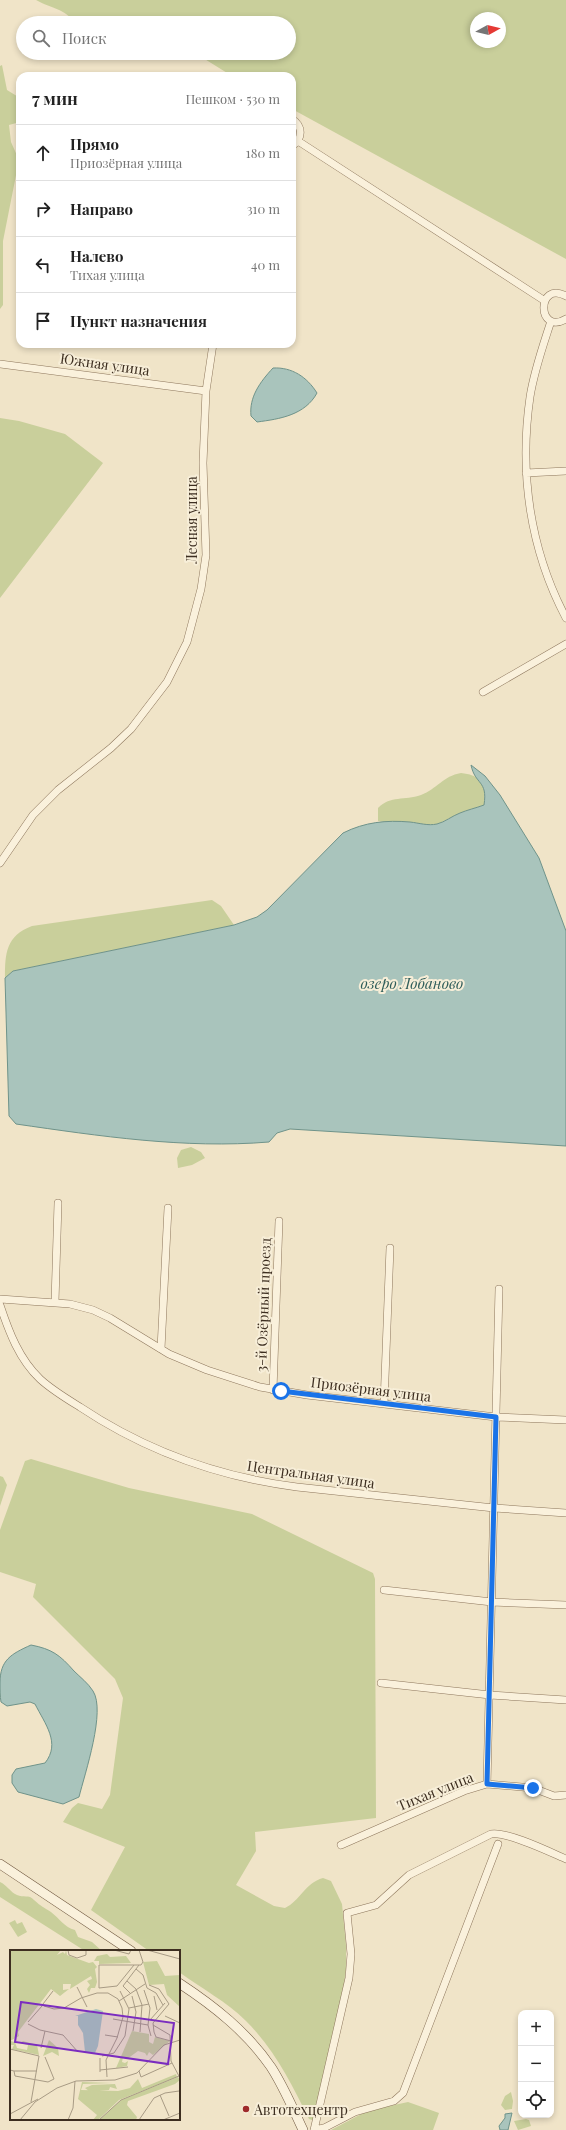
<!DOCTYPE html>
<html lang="ru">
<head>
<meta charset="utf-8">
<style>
  :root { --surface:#fff; --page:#f6f6f6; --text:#222; --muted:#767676; --line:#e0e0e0 }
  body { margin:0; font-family:"Playfair Display",serif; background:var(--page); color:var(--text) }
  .controls { position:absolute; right:12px; bottom:12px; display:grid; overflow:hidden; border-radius:8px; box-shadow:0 2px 6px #0003 }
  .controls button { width:36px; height:36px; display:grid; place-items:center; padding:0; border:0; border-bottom:1px solid var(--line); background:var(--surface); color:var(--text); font:20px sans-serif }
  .compass { position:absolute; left:470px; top:12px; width:36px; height:36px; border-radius:50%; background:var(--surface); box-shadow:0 2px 6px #0003; rotate:82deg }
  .stop { position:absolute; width:12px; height:12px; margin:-9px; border:3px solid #1a73e8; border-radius:50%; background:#fff }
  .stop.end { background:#1a73e8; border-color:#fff; box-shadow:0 1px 4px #0008 }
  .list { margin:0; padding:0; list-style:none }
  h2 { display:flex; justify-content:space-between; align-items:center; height:52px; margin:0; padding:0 16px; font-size:17px }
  h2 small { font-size:13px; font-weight:400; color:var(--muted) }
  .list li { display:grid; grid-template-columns:26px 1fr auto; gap:12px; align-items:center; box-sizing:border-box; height:56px; padding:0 16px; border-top:1px solid var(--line) }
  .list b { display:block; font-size:15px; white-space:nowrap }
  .list p { margin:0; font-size:13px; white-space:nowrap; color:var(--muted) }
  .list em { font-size:13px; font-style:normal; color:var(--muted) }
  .icon { flex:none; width:22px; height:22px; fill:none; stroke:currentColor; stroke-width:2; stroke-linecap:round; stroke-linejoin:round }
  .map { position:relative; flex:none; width:566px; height:2130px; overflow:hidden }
  .search { position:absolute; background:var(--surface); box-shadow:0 2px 6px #0003; left:16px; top:16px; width:280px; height:44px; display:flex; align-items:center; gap:10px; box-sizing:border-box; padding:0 14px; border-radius:22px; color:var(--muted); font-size:15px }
  .panel { position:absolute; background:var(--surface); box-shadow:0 2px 6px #0003; left:16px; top:72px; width:280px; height:276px; border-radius:12px }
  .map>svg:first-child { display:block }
  .green { fill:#c9cf9b; fill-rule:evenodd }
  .water { fill:#a9c4bc; stroke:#6f938a }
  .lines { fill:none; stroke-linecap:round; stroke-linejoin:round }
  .minor-casing { stroke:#8d765c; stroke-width:8 }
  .secondary-casing { stroke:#6f573f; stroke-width:10 }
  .minor { stroke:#faf1dc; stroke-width:7 }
  .secondary { stroke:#faf1dc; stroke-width:9 }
  .route { stroke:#1a73e8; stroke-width:5 }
  .poi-dot { fill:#9e2a2b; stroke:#f7eed8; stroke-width:1.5 }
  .labels { text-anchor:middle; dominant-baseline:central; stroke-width:4; stroke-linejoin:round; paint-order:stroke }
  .street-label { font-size:14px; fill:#3d2e20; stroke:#f7eed8 }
  .poi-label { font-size:14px; fill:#3d2e20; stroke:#f7eed8; text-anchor:start }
  .water-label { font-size:15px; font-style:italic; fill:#2f5d5a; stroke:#f7eed8 }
  .inset-road { fill:none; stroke:#a89b85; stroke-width:1 }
  .view { fill:#7b2cbf; fill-opacity:0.15; stroke:#7b2cbf; stroke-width:2 }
  .inset-edge { fill:none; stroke:#3d2e20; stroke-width:2 }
</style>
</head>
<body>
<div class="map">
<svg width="566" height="2130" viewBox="0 0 566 2130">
  <rect width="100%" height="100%" fill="#f0e4c8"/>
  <path class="green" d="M36 0H566V259L292 109V76H232L195 53H289V23H155L146 17 137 23H75C64 8 52 9 36 0ZM476 18H500V42H476Z
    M2 65 7 90 20 98V122L9 125 11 142 19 160 3 241V305L0 309V66Z
    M0 418 19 421 65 434 103 463 0 598Z
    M461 773C482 775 486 785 484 805L460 813 438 824 425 825 402 822 390 823 378 821V808C391 795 404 801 421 795 437 789 443 776 461 773Z
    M212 900 221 906 234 925 13 971 5 978C5 953 6 936 32 926Z
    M191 1147 201 1152 205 1158 192 1165 178 1168 177 1158 181 1150Z
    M31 1459 129 1488 252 1514 373 1573 375 1579 376 1818 255 1832 256 1851 236 1885 274 1906 285 1908C300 1901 305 1883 323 1878L331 1881 342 1904 346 1945V1969L342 2001 316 2117 312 2120 309 2119C291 2083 275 2050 246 2021 227 2002 201 1988 179 1972V1951H149L91 1910 125 1847 63 1822 72 1808 78 1803 102 1809 110 1795 123 1698 115 1679 33 1597 36 1584 0 1572V1530L25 1461Z
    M0 1476 3 1477 7 1485 0 1506Z
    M0 1882C7 1885 10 1892 17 1895 23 1898 29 1894 34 1900 42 1907 43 1907 51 1912 60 1919 64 1927 75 1930L78 1937 92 1942 102 1951H85L0 1897Z
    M15 1920 17 1924 22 1922 27 1932 18 1937 9 1923Z
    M511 2092 513 2101 512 2109 505 2110 501 2105 505 2096Z
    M408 2102 439 2113 433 2130H331L367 2111Z
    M526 2119 529 2120 531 2126 518 2130 514 2121Z"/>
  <path class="water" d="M273 368C292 367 307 377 317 393 305 415 280 419 257 422L251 416C249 397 260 382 273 368Z
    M471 765 485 776 500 795 539 858 566 931V1146L290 1129 277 1133 269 1142C185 1149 99 1136 16 1124L9 1116 5 978 13 971 234 925 257 917 267 910 343 833C365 822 386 820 410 822 419 823 428 826 437 824 445 822 452 816 460 813 467 810 476 808 484 805 488 780 475 785 471 765Z
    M31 1645C52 1649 60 1655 74 1671 80 1677 88 1683 93 1691 106 1711 85 1773 79 1797L63 1804 18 1792 12 1783V1775L16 1769 45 1763C61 1743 45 1724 35 1704L30 1702 7 1706 1 1702C0 1696 0 1690 0 1683 0 1660 11 1654 31 1645Z
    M512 2113 508 2130H500L499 2126 505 2118V2114Z"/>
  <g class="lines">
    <defs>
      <path id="minor" d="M292 119C303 126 303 139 292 146
        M298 141 545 301
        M566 296C536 280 537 336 566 319
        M551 321C543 346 534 371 530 397 519 473 530 550 566 618
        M0 364 206 391
        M526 473 566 471
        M483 692 566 644
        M0 863 33 815 58 790 111 748 131 729 167 682 187 642 201 589 206 555 203 463 206 391 213 344
        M0 1299 70 1304 93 1310 110 1318 169 1354 207 1370 260 1387 307 1395 496 1417 566 1420
        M55 1302 58 1203
        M0 1305C9 1332 19 1359 40 1379 52 1390 67 1399 80 1407 146 1451 219 1477 297 1487L494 1508 566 1513
        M161 1349 168 1208
        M273 1390 279 1221
        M384 1404 390 1248
        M384 1590 492 1602 566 1605
        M381 1683 490 1695 566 1700
        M487 1784 499 1289
        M341 1845 464 1791 487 1784 533 1788 554 1796 566 1795
        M314 2130 349 1978 351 1954 347 1913 376 1905 409 1875 491 1834C507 1831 550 1852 566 1859
        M314 2130 324 2128 355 2112 394 2101 403 2093 498 1844"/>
      <path id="secondary" d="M0 1864 131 1951
        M179 1983C214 2006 247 2032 271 2067 284 2087 293 2109 303 2130"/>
    </defs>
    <use href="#minor" class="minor-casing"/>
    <use href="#secondary" class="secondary-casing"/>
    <use href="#minor" class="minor"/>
    <use href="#secondary" class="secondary"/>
  </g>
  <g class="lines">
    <path class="route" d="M281 1391 496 1417 487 1784 533 1788"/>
  </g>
  <circle class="poi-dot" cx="246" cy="2109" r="4"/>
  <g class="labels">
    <g class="street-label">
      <text transform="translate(105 364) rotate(8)">Южная улица</text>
      <text transform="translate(191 520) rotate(-90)">Лесная улица</text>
      <text transform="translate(263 1305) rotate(-88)">3-й Озёрный проезд</text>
      <text transform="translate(371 1389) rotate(7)">Приозёрная улица</text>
      <text transform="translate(311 1474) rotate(8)">Центральная улица</text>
      <text transform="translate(435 1791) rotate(-22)">Тихая улица</text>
    </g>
    <g class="poi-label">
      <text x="254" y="2109">Автотехцентр</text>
    </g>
    <g class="water-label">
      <text x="412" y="983">озеро Лобаново</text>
    </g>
  </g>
  <g transform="translate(10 1950)">
    <rect width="170" height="170" fill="#f0e4c8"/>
    <path d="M0 0H51L47 5 53 2 55 4 56 0 57 5 79 13 83 12 87 17 85 19 87 32 85 38H81L79 43 77 39 80 35 77 31 82 29 81 26 60 39 61 34H53V40L59 39 50 46 41 39 8 82 9 86 0 91 5 92 7 98 17 100 18 95 10 93 13 91 27 95 29 105 2 99 4 95H0ZM97 4 100 7 116 6 121 13 89 14V11H84L87 6ZM147 11 155 26 170 25V57L157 45 154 34 139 35 133 12ZM122 81 139 84V92L143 94 145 87 160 91 143 105 139 102 137 106 135 103 128 101 117 109 113 107 112 112 115 113 118 111 117 116 106 118ZM39 90 48 98 49 106 42 102 33 106ZM166 124 167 127 109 150 88 170H83L87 165 68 149 72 132 103 133 73 134 71 140 108 141 120 138 128 129 132 138ZM168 127 170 130 165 134 118 151 117 155 127 167 126 170H89L111 150ZM105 134 107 139 100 137 99 140 79 141 75 138 82 135Z" fill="#c9cf9b"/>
    <path d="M86 59 93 61 88 96 85 103 75 102 73 83 68 75V66H65Z" fill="#a9c4bc"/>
    <path class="inset-road" d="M58 0 59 5 67 8 76 5V0M104 0 119 4 121 0M137 0 170 9M124 15 107 36 89 38V15H131L133 12 129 0M126 19 133 25 137 38 146 43 153 55M117 31 126 39 132 55 130 82M139 35 149 39 159 54 143 73 144 82 146 87 161 91M67 37 77 57M134 40 140 58 138 75 141 86M120 43 113 36 129 15M122 46 126 62 123 81M144 46 147 60M109 51 135 34M33 54 43 41M34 56 44 59 54 58 71 48 87 43H98L108 49 112 58 113 67 107 88 96 110 97 127M119 58 139 54M155 66 170 73M103 69 138 75M140 70 155 53M18 72 32 56M18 74 30 80 53 85 68 102M143 75 160 85 161 111 170 128M95 85 108 87M31 98 35 81M0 99 29 106 21 152M92 106 104 103 115 86 119 59 110 41M90 108V122M0 120 4 121 5 126 38 132 44 129 35 107M90 120 118 117M4 121H27M129 121 131 127 162 113M150 145 159 166M0 164 28 149M10 170 25 152 47 138 66 131 105 130 127 123 154 95 170 90M58 170 63 158 65 131M89 170 111 150 169 126M129 170 144 148 155 143 169 141M153 170 170 163"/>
    <path class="view" d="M11 52 164 73 158 114 5 92Z"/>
    <rect width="170" height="170" class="inset-edge"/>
  </g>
</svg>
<div class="controls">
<button>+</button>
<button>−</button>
<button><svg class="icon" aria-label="locate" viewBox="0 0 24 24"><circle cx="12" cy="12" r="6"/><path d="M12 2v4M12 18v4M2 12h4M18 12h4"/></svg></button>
</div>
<svg class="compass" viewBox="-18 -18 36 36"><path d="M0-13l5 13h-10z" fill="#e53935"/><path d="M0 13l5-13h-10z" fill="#767676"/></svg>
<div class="stop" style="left:281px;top:1391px"></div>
<div class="stop end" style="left:533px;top:1788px"></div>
<div class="search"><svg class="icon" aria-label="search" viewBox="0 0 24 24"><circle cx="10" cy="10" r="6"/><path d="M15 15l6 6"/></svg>Поиск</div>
<section class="panel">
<h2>7 мин<small>Пешком · 530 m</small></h2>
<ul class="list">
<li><svg class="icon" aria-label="ahead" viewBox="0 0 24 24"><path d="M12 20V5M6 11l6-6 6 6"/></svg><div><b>Прямо</b><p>Приозёрная улица</p></div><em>180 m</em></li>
<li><svg class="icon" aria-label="right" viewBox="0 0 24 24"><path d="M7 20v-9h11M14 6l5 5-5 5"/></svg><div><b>Направо</b></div><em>310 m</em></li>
<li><svg class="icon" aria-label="left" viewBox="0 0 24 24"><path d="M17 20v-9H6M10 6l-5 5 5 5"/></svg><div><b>Налево</b><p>Тихая улица</p></div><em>40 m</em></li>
<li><svg class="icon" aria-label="arrive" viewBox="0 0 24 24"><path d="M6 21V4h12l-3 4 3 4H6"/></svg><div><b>Пункт назначения</b></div></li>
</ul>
</section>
</div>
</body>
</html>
